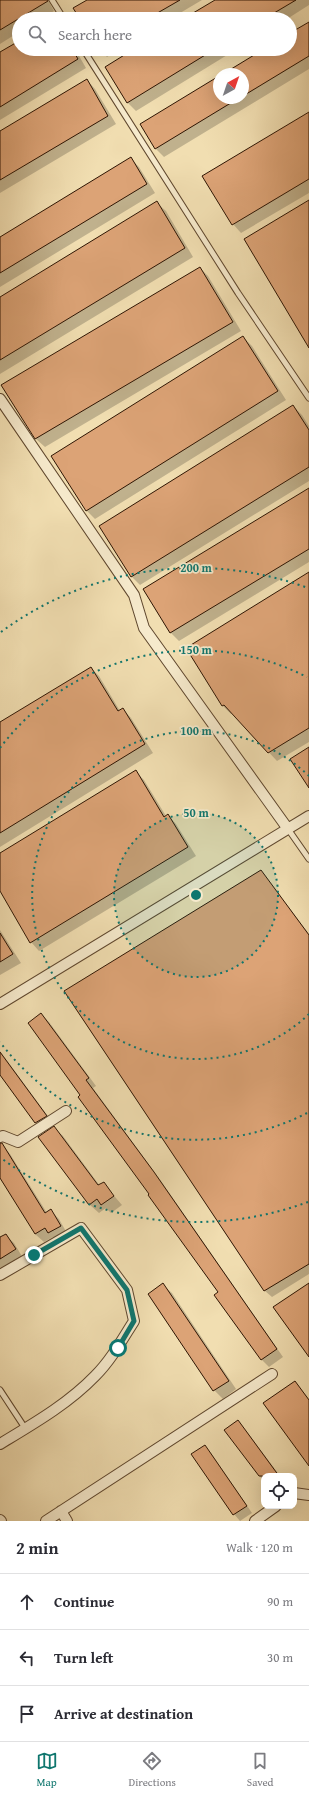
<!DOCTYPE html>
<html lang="en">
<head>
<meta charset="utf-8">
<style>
  :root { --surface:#fff; --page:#f7f7f7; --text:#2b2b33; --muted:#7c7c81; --line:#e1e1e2; --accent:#0f766e }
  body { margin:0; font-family:"Gentium Book Plus",serif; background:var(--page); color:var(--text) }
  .controls { position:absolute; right:12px; bottom:12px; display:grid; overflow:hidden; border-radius:8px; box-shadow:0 4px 16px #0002 }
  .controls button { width:36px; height:36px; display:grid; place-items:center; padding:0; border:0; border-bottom:1px solid var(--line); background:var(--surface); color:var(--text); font:20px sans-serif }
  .compass { position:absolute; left:213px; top:68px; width:36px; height:36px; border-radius:50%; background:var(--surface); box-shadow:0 4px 16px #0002; rotate:40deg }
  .stop { position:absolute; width:12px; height:12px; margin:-9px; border:3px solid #0f766e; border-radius:50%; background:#fff }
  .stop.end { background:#0f766e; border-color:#fff; box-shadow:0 1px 4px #0008 }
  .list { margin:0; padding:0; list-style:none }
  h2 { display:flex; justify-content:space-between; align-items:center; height:52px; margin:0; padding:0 16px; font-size:17px }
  h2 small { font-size:13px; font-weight:400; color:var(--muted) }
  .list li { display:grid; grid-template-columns:26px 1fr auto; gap:12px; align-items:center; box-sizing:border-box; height:56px; padding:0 16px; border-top:1px solid var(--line) }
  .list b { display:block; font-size:15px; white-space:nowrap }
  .list em { font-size:13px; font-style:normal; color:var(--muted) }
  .icon { flex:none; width:22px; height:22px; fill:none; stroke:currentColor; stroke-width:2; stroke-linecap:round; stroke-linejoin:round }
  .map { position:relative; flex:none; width:309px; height:1521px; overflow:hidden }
  .search { position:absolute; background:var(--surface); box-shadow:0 4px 16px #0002; left:12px; right:12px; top:12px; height:44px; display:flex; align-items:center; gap:10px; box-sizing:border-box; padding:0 14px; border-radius:22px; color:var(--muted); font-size:15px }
  .sheet { height:220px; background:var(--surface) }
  nav { display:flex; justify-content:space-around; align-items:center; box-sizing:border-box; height:56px; border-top:1px solid var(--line); background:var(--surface); font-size:11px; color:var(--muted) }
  nav a { display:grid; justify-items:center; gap:2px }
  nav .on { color:var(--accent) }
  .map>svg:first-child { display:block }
  .shadow { fill:#0003 }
  .building { fill:#dca376; stroke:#2e1503 }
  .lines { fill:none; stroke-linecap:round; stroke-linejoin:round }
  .lane-casing { stroke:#5f472e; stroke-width:7 }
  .street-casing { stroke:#5f472e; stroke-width:12 }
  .lane { stroke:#f6eacc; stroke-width:5 }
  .street { stroke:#f6eacc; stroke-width:10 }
  .route { stroke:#0f766e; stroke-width:5 }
  .ring { fill:none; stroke:#0f766e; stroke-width:2; stroke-dasharray:2 4 }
  .centre { fill:#0f766e; stroke:#f6eacc; stroke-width:2 }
  .ring-label { font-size:12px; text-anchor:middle; font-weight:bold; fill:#0f766e; stroke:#f6eacc; stroke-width:3.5; stroke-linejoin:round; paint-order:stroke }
</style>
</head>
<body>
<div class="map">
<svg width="309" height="1521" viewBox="0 0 309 1521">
  <rect width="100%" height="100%" fill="#f1deb1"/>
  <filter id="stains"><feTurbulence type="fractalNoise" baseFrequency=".005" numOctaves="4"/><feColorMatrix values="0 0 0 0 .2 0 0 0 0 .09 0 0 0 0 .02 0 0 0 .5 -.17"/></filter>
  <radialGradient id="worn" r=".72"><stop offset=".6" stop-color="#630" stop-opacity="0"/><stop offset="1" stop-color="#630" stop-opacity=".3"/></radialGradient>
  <path class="shadow" d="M0 0H48L54 11 42 19H19V32L0 44Z
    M89 0H202L170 19H81Z
    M217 0H309V5L287 19H185Z
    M309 23V69L164 157 156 149 219 77V98H243V74H225L266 49H290V34Z
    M19 42V49H75L86 68 0 120V53Z
    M99 49H119L107 57Z
    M136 49H237L136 111 127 102Z
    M87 80 95 89 116 124 0 193V132Z
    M309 113V193L241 233 233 224Z
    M131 159 139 167 155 193 0 287V238Z
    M157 203 166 211 193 257 0 374V298Z
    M200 268 208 276 241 331 45 447 36 439 2 385Z
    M243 337 252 346 286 400 95 519 87 511 53 457Z
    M293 406 302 415 309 426V481L140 585 132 577 100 526Z
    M309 489V562L179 641 170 632Z
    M309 573V742L277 761 232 713 231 714 223 706 187 648Z
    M91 668 99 676 120 711 123 709 131 718 153 753 0 847V723Z
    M136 772 144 780 166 816 168 815 176 824 196 856 39 951 31 942 0 890V854Z
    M261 871 309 934V1274L272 1297 265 1291 65 992Z
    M0 930 21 963 0 975Z
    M41 1014 49 1022 96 1086 93 1088 161 1181 283 1357 269 1367 261 1359 219 1292 82 1096Z
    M0 1051 53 1123 43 1129 0 1074Z
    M54 1128 63 1136 100 1186 103 1183 122 1205 111 1213 106 1208 99 1213 90 1205 40 1137Z
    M2 1145 10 1154 47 1213 51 1211 59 1219 68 1235 57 1241 53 1237 44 1242 35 1234 0 1176V1146Z
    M5 1235 14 1243 23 1258 10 1266 8 1264 0 1268V1238Z
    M163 1285 172 1293 236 1389 223 1399 214 1390Z
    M295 1382 309 1399V1464Z
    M238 1421 244 1428 280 1476H264V1482L226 1430Z
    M204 1446 211 1453 252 1513 240 1521 234 1514Z"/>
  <path class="building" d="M0 0H48V1L0 30Z
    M87 0H180L147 19H80L73 8Z
    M215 0H296L264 19H183Z
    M309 22V56L243 96V74H223L264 49H290V33Z
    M19 41V49H72L78 59 0 107V52Z
    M134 49H215L127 103 105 67Z
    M219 76V98H239L155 149 140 124Z
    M87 79 108 116 0 180V131Z
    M309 112V179L232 225 202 176Z
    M131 157 147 184 0 273V237Z
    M309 200V348L244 239Z
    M157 201 185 248 0 360V297Z
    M200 267 233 322 35 439 1 385Z
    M243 336 278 391 86 511 51 456Z
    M293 405 309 430V467L131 577 99 526Z
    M309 488V549L170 633 143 589Z
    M309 572V728L268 753 224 705 222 706 186 648Z
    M91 667 118 711 123 708 145 744 0 833V722Z
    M309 747V788L290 759Z
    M136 770 164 817 168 814 188 847 30 943 0 891V853Z
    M261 870 309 935V1264L264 1291 64 991Z
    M0 933 13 954 0 962Z
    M41 1013 89 1078 86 1080 154 1172 277 1349 261 1360 214 1295 218 1292 148 1195 149 1194 78 1097 80 1095 28 1023Z
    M0 1052 47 1116 35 1123 0 1075Z
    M54 1126 98 1185 104 1182 114 1196 101 1205 97 1199 89 1205 38 1137Z
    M0 1143H2L45 1213 51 1209 61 1226 48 1233 45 1228 35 1234 0 1178Z
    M6 1234 16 1249 0 1259V1237Z
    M163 1283 229 1381 213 1391 148 1294Z
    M309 1283V1357L273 1307Z
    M295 1381 309 1400V1466L263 1403Z
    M238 1420 279 1476H259L224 1430Z
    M205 1445 247 1506 233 1515 191 1454Z"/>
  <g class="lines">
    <defs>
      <path id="lane" d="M52 0 64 19
        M83 49 238 293 309 398
        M288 829 309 859
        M0 1390 25 1428"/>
      <path id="street" d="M0 399 134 595 144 628 288 829
        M0 1004 309 816
        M0 1137 3 1136 18 1142 66 1111
        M0 1275 81 1228 127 1290 134 1321C122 1340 111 1360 95 1376 68 1404 33 1424 0 1444
        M294 1493 309 1495
        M61 1511 67 1521
        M0 1520 1 1521
        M46 1521 272 1374
        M255 1521 276 1506"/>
    </defs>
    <use href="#lane" class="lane-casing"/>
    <use href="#street" class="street-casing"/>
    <use href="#lane" class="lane"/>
    <use href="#street" class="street"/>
  </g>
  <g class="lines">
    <path class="route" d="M34 1255 81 1228 127 1290 134 1321 118 1348"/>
  </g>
  <circle cx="196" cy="895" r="82" fill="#0f766e" fill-opacity=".12"/>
  <g class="ring">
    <circle cx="196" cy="895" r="82"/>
    <path d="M309 1014A164 164 0 1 1 309 776"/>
    <path d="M307 1113A245 245 0 0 1 0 1042M0 748A245 245 0 0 1 307 677"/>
    <path d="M308 1202A327 327 0 0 1 1 1158M1 632A327 327 0 0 1 308 588"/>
  </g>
  <circle cx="196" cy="895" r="6" class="centre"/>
  <g class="ring-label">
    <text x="196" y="572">200 m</text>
    <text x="196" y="654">150 m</text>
    <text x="196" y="735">100 m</text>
    <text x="196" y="817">50 m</text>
  </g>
  <rect width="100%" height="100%" filter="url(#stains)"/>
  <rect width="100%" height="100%" fill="url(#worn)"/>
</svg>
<div class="controls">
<button><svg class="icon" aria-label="locate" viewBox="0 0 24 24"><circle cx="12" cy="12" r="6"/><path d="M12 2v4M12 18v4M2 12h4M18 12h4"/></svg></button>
</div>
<svg class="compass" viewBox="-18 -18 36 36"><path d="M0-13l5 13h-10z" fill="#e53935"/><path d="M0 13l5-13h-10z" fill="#7c7c81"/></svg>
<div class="stop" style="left:118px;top:1348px"></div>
<div class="stop end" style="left:34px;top:1255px"></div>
<div class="search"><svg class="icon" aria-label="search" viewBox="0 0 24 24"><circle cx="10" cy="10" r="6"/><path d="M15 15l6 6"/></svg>Search here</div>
</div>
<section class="sheet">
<h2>2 min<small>Walk · 120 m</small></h2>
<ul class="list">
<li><svg class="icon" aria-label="ahead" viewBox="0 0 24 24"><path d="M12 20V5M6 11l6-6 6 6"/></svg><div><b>Continue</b></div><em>90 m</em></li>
<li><svg class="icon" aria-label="left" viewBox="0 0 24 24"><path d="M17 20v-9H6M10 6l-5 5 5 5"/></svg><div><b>Turn left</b></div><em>30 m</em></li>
<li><svg class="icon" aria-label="arrive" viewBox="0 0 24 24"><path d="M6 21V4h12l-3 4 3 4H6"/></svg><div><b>Arrive at destination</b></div></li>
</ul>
</section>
<nav>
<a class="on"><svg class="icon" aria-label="map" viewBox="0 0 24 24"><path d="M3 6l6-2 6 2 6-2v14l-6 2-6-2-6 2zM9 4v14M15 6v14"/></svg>Map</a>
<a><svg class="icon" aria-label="directions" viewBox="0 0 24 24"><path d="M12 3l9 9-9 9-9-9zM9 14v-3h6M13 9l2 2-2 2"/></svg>Directions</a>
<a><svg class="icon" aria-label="saved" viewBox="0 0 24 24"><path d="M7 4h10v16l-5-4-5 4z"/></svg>Saved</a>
</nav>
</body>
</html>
